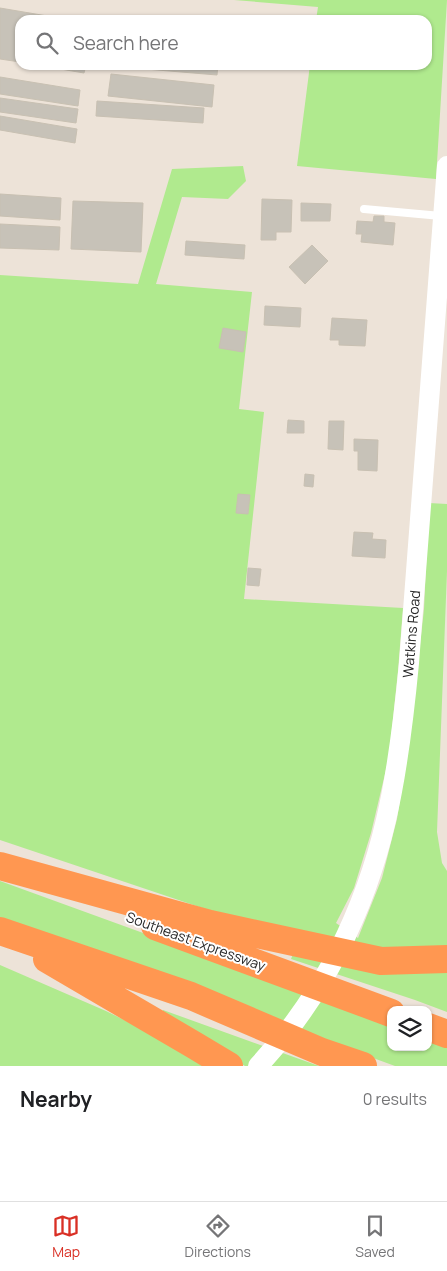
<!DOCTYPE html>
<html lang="en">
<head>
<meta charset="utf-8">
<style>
  :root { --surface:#fff; --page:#f2f2f2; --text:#202124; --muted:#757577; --line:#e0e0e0; --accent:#d93025 }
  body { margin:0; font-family:Manrope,sans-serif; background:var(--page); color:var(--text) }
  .controls { position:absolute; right:15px; bottom:15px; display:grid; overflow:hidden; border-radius:10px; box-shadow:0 1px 4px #0004 }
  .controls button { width:45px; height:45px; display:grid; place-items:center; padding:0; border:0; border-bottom:1px solid var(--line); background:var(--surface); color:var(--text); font:25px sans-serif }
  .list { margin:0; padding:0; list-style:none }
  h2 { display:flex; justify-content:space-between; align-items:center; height:65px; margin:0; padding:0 20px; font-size:21px }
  h2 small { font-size:16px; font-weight:400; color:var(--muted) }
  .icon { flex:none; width:28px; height:28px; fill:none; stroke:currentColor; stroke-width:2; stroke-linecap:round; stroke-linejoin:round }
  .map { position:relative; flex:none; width:447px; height:1066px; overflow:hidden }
  .search { position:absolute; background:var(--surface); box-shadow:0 1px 4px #0004; left:15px; right:15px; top:15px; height:55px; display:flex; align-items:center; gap:12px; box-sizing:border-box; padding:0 18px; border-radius:15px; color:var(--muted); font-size:19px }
  .sheet { height:135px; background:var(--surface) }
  nav { display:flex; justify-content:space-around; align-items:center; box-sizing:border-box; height:70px; border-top:1px solid var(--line); background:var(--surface); font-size:14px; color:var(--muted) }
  nav a { display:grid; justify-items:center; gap:2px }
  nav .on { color:var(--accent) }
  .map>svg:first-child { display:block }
  .green { fill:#b0ea8e }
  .building { fill:#c7c2b8; stroke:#c8c0b2 }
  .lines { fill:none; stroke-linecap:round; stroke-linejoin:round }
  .service { stroke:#fff; stroke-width:8 }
  .tertiary { stroke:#fff; stroke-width:20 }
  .motorway { stroke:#ff9751; stroke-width:28 }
  .labels { text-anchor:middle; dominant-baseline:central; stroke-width:4; stroke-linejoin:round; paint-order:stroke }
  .street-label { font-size:14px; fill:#292929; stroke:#fff }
</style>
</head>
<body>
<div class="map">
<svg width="447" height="1066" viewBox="0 0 447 1066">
  <rect width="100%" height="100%" fill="#ede3d8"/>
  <path class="green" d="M234 0H447L436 179 297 166 310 65H427V20H316L318 7Z
    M243 166 246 181 228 199 182 197 156 284 252 292 239 409 264 412 244 599 403 608 398 671 389 757 371 833 354 888 336 923 358 938 382 878 397 819 409 744 424 609 429 503 447 504V571L437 832 442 863 447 871V951L362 950 238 920 0 840V275L138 284 172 169Z
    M0 881 391 1023V1047H428V1039L447 1047V1066H395L0 922Z
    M293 954 447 968V1012L415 1000 291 959Z
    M0 965 106 1011 195 1055 212 1066H0Z
    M163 1010 319 1066H245L207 1042 159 1019Z"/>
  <path class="building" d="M0 8 71 20H20V62L0 59Z
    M37 65H86L84 73Z
    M110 65H218L217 75 110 66Z
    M111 74 214 85 212 107 108 96Z
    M0 77 80 90 78 106 0 94Z
    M0 98 78 109 76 123 0 112Z
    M97 101 204 108 203 123 96 116Z
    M0 116 77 129 75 143 0 130Z
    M0 194 61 198 60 220 0 216Z
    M262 199 292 200 291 232H276V240H261Z
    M73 201 143 203 141 252 71 249Z
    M301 203 331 204 330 221H301Z
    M374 216H384V222L395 223 393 245 361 242 362 234H356L357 221 373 222Z
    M0 224 60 227 59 250 0 248Z
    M186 241 245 245 244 259 185 255Z
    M312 245 328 261 305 284 289 267Z
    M265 306 301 308 300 327 264 325Z
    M332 318 367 320 365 346 339 345V340H330Z
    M223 328 246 332 243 352 219 348Z
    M288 420 304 421V433H287Z
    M329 421H344L343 450 328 449Z
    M354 439 378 440 377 471 358 470V451H354Z
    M305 474 314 475 313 487 304 486Z
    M238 494 250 495 248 514 236 513Z
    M354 532 373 533 372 539 386 540 385 558 352 556Z
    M248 568 261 569 259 586 247 585Z"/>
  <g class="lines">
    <path class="service" d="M364 209 441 216"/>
    <path class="tertiary" d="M258 1066C322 998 365 911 386 820 398 769 404 716 409 663L447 166"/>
    <path class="motorway" d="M0 866 210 924 381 961 447 959
      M155 926 391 1013
      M0 931 191 996 322 1052 363 1066
      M47 959 194 1045 229 1066
      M428 1027 447 1034"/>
  </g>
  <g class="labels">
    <g class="street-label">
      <text transform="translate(411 634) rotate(-85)">Watkins Road</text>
      <text transform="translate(196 941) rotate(20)">Southeast Expressway</text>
    </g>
  </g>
</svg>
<div class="controls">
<button><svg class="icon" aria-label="layers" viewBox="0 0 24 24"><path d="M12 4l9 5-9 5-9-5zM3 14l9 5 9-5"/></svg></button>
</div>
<div class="search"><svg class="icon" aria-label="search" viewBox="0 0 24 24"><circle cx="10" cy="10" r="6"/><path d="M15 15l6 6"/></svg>Search here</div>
</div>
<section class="sheet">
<h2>Nearby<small>0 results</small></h2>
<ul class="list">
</ul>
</section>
<nav>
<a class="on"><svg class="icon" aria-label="map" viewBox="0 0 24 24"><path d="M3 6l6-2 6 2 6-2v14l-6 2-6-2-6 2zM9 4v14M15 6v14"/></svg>Map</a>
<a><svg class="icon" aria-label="directions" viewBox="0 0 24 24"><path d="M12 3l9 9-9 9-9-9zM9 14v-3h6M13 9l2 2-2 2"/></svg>Directions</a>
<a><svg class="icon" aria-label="saved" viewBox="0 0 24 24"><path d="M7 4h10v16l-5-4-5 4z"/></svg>Saved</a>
</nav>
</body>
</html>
